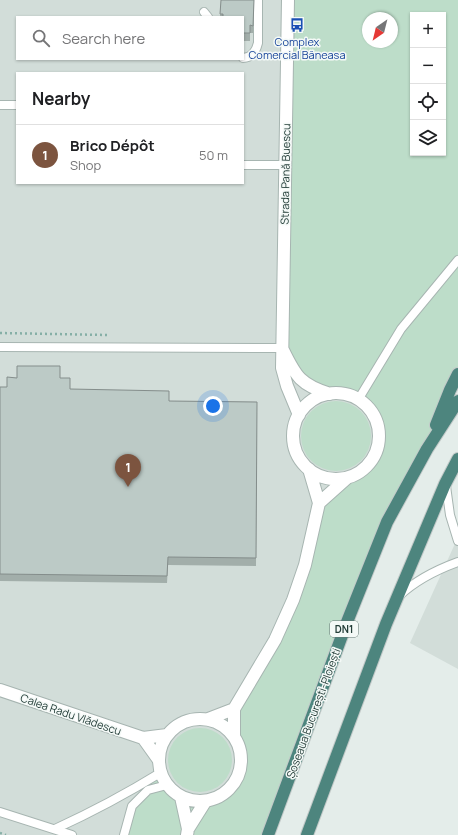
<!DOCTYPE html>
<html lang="en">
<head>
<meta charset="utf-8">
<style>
  :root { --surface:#fff; --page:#f2f2f2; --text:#202124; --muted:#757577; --line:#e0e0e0; --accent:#7c543f }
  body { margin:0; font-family:Manrope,sans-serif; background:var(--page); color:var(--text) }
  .controls { position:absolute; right:12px; top:12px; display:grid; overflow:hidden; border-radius:0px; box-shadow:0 1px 3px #0004 }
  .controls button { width:36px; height:36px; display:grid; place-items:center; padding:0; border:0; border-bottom:1px solid var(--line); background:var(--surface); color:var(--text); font:20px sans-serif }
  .compass { position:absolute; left:362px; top:12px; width:36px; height:36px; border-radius:50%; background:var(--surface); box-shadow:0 1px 3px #0004; rotate:215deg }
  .you { position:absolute; left:213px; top:406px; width:14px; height:14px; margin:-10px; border:3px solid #fff; border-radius:50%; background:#1a73e8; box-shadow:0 0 0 6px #1a73e833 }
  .badge { display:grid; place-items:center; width:26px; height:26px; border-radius:50%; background:var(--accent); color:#fff; font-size:13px; font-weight:700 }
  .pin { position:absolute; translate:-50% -33px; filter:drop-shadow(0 1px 2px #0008) }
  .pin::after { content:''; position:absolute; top:21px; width:14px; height:12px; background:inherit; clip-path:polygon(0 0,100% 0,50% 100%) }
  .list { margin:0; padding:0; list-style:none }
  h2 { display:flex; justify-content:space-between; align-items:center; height:52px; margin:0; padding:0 16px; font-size:17px }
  h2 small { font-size:13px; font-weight:400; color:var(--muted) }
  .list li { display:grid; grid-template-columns:26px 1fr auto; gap:12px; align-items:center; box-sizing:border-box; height:60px; padding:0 16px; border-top:1px solid var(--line) }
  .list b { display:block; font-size:15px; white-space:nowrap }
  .list p { margin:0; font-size:13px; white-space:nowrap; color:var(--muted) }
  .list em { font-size:13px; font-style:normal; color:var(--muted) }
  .icon { flex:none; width:22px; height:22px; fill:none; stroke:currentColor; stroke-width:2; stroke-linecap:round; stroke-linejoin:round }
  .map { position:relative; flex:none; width:458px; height:835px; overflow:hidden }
  .search { position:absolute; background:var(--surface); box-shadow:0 1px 3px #0004; left:16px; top:16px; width:228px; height:44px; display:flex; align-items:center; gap:10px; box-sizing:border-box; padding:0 14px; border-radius:0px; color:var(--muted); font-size:15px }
  .panel { position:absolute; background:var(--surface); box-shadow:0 1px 3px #0004; left:16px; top:72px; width:228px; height:112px; border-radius:0px }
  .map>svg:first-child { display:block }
  .built { fill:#d2ddd9; fill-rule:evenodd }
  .green { fill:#bdddc9; fill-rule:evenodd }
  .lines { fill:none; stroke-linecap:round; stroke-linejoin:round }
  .service-casing { stroke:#a7b5b1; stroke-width:10 }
  .minor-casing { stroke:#a7b5b1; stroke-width:14 }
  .trunk-casing { stroke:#c2c9c8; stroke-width:14 }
  .path { stroke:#85afa6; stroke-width:2.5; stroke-dasharray:2 3; stroke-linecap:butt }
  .service { stroke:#fff; stroke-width:8 }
  .minor { stroke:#fff; stroke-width:12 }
  .trunk { stroke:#4d857e; stroke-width:12 }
  .wall { fill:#a2aeaa }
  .building { fill:#bccac6; stroke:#848d8b }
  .labels { text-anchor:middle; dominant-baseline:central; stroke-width:3; stroke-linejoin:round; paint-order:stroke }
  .shield { fill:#f4f9f7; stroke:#627672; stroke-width:1 }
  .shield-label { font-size:10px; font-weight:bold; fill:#243e39 }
  .transit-label { font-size:11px; fill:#164399; stroke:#f4f9f7 }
  .street-label { font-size:11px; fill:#243e39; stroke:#f4f9f7 }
</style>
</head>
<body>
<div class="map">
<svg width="458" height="835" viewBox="0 0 458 835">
  <rect width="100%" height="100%" fill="#e4edea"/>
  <path class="built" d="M0 0H458V374L401 495 266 835H0ZM413 15H443V153H413ZM17 17H243V59H17ZM368 18H392V42H368ZM17 73H243V183H17Z
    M458 537V669L410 643Z"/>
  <path class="green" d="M288 0H458V374L427 449 401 495 266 835H127L135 799 160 773C165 779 171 790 177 795 221 824 268 761 224 726L275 640 319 503 347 478 355 475 368 465 377 449 379 439 377 425 374 417 364 404 358 400 345 395 330 394 313 389 282 348ZM413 15H443V153H413ZM368 18H392V42H368Z
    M301 436a35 35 0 1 1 70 0a35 35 0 1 1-70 0Z
    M168 760a32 32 0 1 1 64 0a32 32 0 1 1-64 0Z"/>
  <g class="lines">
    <defs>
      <path id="service" d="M204 12 208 17
        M243 58C252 58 256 51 258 43V0
        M0 105H17
        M243 165H285
        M0 347 282 348
        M358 400 401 329 458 260
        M446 486 450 515 458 541
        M399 596C416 580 436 570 458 562
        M0 812 72 835
        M55 829C92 812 126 794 160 773
        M124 835 132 806 148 790 167 785"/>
      <path id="minor" d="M288 0 282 368 287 386 299 415
        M283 350C296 377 301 385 330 394
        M293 436a43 43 0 1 1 86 0a43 43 0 1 1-86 0Z
        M319 503 347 478
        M0 690 143 738 167 735
        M159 760a41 41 0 1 1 82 0a41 41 0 1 1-82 0Z
        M208 719 234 709
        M234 736V709L275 640 293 600 305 565 319 503 309 469
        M143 738 158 759
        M181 797 188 829
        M187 835 188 829 205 802"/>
      <path id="trunk" d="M436 425 450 390 458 374
        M268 835 347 622 387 522 427 449 458 401
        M307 835 386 624 445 484 458 459"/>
    </defs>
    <use href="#service" class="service-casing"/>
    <use href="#minor" class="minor-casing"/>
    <use href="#trunk" class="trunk-casing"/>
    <path class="path" d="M0 333 107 335
      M0 833 6 835"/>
    <use href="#service" class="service"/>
    <use href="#minor" class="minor"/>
    <use href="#trunk" class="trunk"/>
  </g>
  <path class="wall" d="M221 0H254L253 33H250V41H243V17H220Z
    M60 378 70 389 169 401 257 402 256 566 168 565 167 583 0 581V387H7Z"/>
  <path class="building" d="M221 0H254L253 26 250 25V33H243V17H223V14H220Z
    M17 366H60V378H70V389L169 391V401L257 402 256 558 168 557 167 576 0 574V387H7V377L17 378Z"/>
  <defs>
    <symbol id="bus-bare" viewBox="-9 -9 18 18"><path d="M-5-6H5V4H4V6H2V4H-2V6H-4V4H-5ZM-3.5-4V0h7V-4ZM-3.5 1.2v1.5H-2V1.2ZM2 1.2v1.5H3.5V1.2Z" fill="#1a4fb4" stroke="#f4f9f7" stroke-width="2.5" paint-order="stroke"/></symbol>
  </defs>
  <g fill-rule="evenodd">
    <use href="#bus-bare" x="287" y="15" width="20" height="20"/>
  </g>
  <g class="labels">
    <rect class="shield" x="330" y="621" width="28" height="16" rx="3"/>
    <g class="shield-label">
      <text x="344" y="629">DN1</text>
    </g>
    <g class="transit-label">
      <text x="297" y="41">Complex<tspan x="297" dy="13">Comercial Băneasa</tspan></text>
    </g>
    <g class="street-label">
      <text transform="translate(285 174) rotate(-89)">Strada Pană Buescu</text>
      <text transform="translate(313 713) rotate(-70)">Șoseaua București-Ploiești</text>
      <text transform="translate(71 714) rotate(19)">Calea Radu Vlădescu</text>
    </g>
  </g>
</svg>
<div class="controls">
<button>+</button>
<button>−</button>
<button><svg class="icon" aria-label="locate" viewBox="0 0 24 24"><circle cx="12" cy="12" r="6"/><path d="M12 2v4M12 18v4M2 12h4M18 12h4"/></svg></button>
<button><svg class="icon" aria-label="layers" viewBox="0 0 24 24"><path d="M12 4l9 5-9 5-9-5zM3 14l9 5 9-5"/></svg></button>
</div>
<svg class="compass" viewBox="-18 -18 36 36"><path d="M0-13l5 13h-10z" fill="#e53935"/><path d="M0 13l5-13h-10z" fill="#757577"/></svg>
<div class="you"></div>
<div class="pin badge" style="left:128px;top:487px">1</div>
<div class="search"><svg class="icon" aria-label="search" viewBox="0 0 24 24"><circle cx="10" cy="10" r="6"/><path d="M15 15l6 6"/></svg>Search here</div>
<section class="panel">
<h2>Nearby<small></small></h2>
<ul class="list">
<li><span class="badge">1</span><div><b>Brico Dépôt</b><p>Shop</p></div><em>50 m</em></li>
</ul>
</section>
</div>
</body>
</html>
